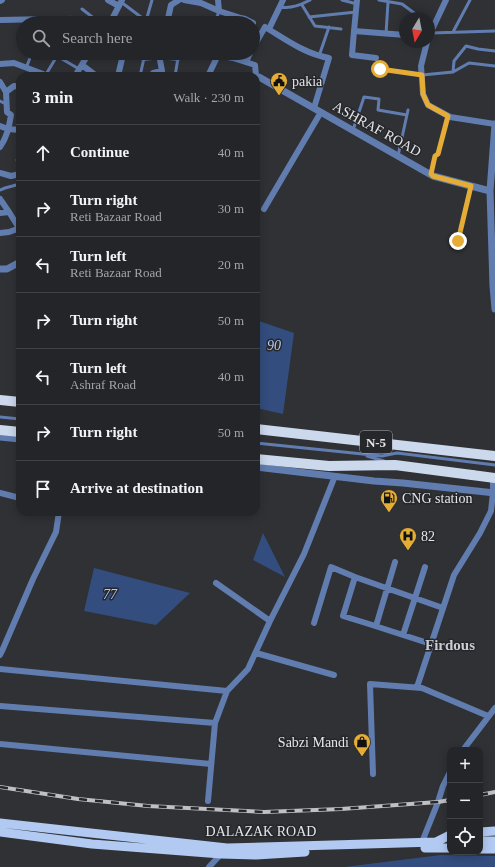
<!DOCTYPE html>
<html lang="en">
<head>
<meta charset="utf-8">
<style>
  :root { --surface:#232528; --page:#2f3134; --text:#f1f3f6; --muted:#a3a5a8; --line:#404245 }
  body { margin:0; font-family:Georgia,serif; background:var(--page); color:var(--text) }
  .controls { position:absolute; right:12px; bottom:12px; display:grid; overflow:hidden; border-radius:8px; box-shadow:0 2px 10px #0003 }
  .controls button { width:36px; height:36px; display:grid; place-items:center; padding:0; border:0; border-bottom:1px solid var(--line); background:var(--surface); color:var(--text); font:20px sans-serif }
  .compass { position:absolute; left:399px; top:12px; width:36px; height:36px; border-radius:50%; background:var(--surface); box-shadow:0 2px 10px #0003; rotate:190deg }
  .stop { position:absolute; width:12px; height:12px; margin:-9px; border:3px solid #e5ad36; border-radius:50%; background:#fff }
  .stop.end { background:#e5ad36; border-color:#fff; box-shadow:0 1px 4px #0008 }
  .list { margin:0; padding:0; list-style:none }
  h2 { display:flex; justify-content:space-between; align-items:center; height:52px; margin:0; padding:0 16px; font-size:17px }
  h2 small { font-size:13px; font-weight:400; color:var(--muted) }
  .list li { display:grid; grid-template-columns:26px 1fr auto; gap:12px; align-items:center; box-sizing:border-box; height:56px; padding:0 16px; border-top:1px solid var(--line) }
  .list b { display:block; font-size:15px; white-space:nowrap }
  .list p { margin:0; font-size:13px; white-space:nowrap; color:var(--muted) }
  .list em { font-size:13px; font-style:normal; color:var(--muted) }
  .icon { flex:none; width:22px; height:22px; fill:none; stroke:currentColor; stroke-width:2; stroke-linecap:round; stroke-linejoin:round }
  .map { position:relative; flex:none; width:495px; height:867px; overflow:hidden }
  .search { position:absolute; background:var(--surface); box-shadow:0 2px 10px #0003; left:16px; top:16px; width:244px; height:44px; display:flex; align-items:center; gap:10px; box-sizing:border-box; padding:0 14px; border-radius:22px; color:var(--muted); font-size:15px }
  .panel { position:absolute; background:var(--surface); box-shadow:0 2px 10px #0003; left:16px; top:72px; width:244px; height:444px; border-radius:12px }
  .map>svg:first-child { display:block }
  .green { fill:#334d7e }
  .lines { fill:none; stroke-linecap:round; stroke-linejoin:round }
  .service { stroke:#617daf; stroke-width:3 }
  .minor { stroke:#617daf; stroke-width:6 }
  .tertiary { stroke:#617daf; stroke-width:7 }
  .primary { stroke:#b2c9f2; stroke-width:9 }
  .trunk { stroke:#ccd8ec; stroke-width:10 }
  .rail-casing { stroke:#bfc0c3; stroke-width:4 }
  .rail { stroke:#25272b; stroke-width:2.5; stroke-dasharray:8; stroke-linecap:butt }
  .trunk-bridge { stroke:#ccd8ec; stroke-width:10 }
  .route { stroke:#e5ad36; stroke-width:5 }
  .labels { text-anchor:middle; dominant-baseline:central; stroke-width:3; stroke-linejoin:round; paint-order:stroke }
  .shield { fill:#25272b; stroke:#abacaf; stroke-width:1 }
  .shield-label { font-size:13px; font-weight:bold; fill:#e4e5e8 }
  .poi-label { font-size:14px; fill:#e4e5e8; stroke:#25272b; text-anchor:start }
  .street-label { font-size:14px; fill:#e4e5e8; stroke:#25272b }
  .park-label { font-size:14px; font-style:italic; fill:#b4cbf4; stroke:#25272b }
  .neighbourhood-label { font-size:15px; font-weight:bold; fill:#c9ccd1; stroke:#25272b }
</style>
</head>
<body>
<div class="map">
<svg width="495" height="867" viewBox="0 0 495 867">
  <rect width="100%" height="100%" fill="#2f3135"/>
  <path class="green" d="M256 320 294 333 283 414 256 408Z
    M263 533 285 577 253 560Z
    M94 568 190 593 156 625 84 611Z
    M441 855 495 856V867H344Z"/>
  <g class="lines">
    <path class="service" d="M342 0 357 4
      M379 0 402 4 421 18
      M121 2 149 23
      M302 5 315 26 341 29
      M280 7C291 9 301 5 310 0
      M82 9 100 23
      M309 17 356 12
      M146 21 152 0
      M215 23 219 11
      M453 32 470 0
      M431 33 495 31
      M386 34 388 2
      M140 53 144 58 140 76
      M210 53 218 55
      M319 56 329 27
      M26 68 32 53
      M380 69 422 75 453 72 469 63 495 66
      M453 72 454 61 466 46 478 49 495 51
      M45 76 57 56 79 69
      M175 76 178 58 180 53
      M0 101 6 104
      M353 130 364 97 379 99 378 110 407 115
      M398 156 408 110
      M17 160H20
      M431 174 435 156 438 154 448 116
      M0 190 5 188 20 184
      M458 241 471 186
      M0 417 20 419
      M256 443 382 456 397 453 495 465
      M367 456 384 461"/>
    <path class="minor" d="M108 0 119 6
      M184 0 201 3 219 11
      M218 0 219 11 241 18
      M357 0 354 31 405 35
      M0 1 2 0
      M71 19 77 23
      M0 20 51 19
      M110 23 122 0
      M167 23 171 5 179 0
      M238 23 239 20 241 18 245 19 253 23
      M269 29 283 0
      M354 31 352 55 376 58
      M429 36 446 0
      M427 42 421 66 423 94 428 105 450 117 495 124
      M253 48 265 27C285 39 305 54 329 58L314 108
      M128 53 144 58 160 56 178 58
      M246 62 250 53
      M0 64 14 63 43 74 46 76
      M82 65 95 75V76
      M75 76 89 53
      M118 76 122 59 125 53
      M152 76 153 73 162 71 160 60V54
      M208 76 218 55 233 58 255 65 256 76
      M0 82 6 92 7 112 11 115C9 127 7 137 0 147
      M6 92 14 86 20 87
      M0 126 8 129 20 130
      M0 173 11 176 20 174
      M0 199 9 212
      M264 209 321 112
      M0 213 9 212 19 228
      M0 233 9 232 20 228
      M0 493 20 498
      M355 577 343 616 369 624 431 644
      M216 583 270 621
      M314 623 331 567 355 577 443 608
      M376 626 395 562
      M403 635 425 567
      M256 653 334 675
      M0 655 2 651 33 579 56 532 59 512
      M0 669 227 691
      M417 687 454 575 480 533 491 511 493 493V480
      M0 706 215 723
      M0 744 211 764
      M463 750 495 708
      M373 774 370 684 422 688 488 716
      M208 801 215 723 227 691 248 669 270 621 304 554 335 476
      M422 842 438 802 443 786 450 772
      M209 867 223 852"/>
    <path class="tertiary" d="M256 77H259L433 176 490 191
      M495 124 490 191 493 286 495 309
      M0 269H7L20 262
      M0 437 20 439
      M256 467 374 481 403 483 495 493"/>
    <path class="primary" d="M0 823 227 848 436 842 450 835
      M0 832 92 844 221 854 256 855 305 852
      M480 832 495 831
      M480 841H495
      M425 848H450
      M480 849H495"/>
    <path class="trunk" d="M0 400 20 402
      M256 429 495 456
      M0 430 20 432
      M472 475 495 478"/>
    <defs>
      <path id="rail" d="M0 787 78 799 148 806 264 812 341 809 438 802 450 800
        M480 795 495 792"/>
    </defs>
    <use href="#rail" class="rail-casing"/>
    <use href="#rail" class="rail"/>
    <path class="trunk-bridge" d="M256 459 329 466 395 465 472 475"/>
  </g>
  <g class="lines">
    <path class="route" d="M380 69 422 75 423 94 428 105 448 116 438 154 435 156 431 174 433 176 471 186 458 241"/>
  </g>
  <defs>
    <symbol id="civic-pin" viewBox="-11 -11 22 30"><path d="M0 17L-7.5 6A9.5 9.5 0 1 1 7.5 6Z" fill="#e5ad36" stroke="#25272b"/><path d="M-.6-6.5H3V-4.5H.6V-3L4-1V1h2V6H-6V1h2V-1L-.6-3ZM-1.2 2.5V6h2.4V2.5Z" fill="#111"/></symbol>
    <symbol id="fuel-pin" viewBox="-11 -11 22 30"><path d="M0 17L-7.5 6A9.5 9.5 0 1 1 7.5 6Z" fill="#e5ad36" stroke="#25272b"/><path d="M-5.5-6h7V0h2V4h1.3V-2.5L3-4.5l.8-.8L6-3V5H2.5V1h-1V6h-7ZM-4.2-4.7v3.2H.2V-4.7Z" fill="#111"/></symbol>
    <symbol id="hospital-pin" viewBox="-11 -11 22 30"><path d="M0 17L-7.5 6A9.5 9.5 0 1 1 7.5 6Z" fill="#e5ad36" stroke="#25272b"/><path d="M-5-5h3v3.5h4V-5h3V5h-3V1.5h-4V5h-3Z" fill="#111"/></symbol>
    <symbol id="shop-pin" viewBox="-11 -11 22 30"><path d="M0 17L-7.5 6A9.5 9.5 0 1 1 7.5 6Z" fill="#e5ad36" stroke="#25272b"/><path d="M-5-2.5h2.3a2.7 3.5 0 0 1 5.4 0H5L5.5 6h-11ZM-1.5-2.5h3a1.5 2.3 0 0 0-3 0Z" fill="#111"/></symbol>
  </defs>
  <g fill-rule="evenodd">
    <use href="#civic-pin" x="269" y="71" width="20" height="27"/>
    <use href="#fuel-pin" x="379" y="488" width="20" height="27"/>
    <use href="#hospital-pin" x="398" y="526" width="20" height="27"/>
    <use href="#shop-pin" x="352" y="732" width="20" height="27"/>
  </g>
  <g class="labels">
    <rect class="shield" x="360" y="431" width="32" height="22" rx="3"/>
    <g class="shield-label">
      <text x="376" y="442">N-5</text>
    </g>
    <g class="poi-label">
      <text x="292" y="81">pakia</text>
      <text x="402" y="498">CNG station</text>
      <text x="421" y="536">82</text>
      <text x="349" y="742" text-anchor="end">Sabzi Mandi</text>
    </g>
    <g class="street-label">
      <text transform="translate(377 129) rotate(29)">ASHRAF ROAD</text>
      <text x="261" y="831">DALAZAK ROAD</text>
    </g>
    <g class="park-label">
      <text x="274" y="345">90</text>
      <text x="110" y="594">77</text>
    </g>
    <g class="neighbourhood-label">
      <text x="450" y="645">Firdous</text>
    </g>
  </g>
</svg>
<div class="controls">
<button>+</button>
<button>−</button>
<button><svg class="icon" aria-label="locate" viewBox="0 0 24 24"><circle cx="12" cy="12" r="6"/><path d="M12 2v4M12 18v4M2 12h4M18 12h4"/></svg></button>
</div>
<svg class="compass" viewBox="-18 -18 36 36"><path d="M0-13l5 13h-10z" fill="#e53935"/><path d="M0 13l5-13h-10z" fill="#a3a5a8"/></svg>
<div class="stop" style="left:380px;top:69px"></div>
<div class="stop end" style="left:458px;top:241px"></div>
<div class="search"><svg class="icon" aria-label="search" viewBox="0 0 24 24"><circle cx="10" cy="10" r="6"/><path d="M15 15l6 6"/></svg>Search here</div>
<section class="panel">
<h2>3 min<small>Walk · 230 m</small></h2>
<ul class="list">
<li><svg class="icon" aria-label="ahead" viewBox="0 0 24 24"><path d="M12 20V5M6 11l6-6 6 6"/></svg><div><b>Continue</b></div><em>40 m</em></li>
<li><svg class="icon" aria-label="right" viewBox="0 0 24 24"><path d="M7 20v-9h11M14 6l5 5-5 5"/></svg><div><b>Turn right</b><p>Reti Bazaar Road</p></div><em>30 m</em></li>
<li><svg class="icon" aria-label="left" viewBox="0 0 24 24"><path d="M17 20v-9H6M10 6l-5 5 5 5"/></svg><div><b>Turn left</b><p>Reti Bazaar Road</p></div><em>20 m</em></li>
<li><svg class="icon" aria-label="right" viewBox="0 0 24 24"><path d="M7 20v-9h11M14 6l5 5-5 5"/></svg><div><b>Turn right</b></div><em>50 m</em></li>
<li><svg class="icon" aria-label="left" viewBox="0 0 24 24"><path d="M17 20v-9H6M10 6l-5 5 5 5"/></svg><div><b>Turn left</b><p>Ashraf Road</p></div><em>40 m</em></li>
<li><svg class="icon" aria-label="right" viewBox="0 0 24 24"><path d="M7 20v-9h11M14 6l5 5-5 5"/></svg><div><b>Turn right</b></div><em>50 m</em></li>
<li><svg class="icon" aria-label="arrive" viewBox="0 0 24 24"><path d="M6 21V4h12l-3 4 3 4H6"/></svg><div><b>Arrive at destination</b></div></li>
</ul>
</section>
</div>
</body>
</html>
